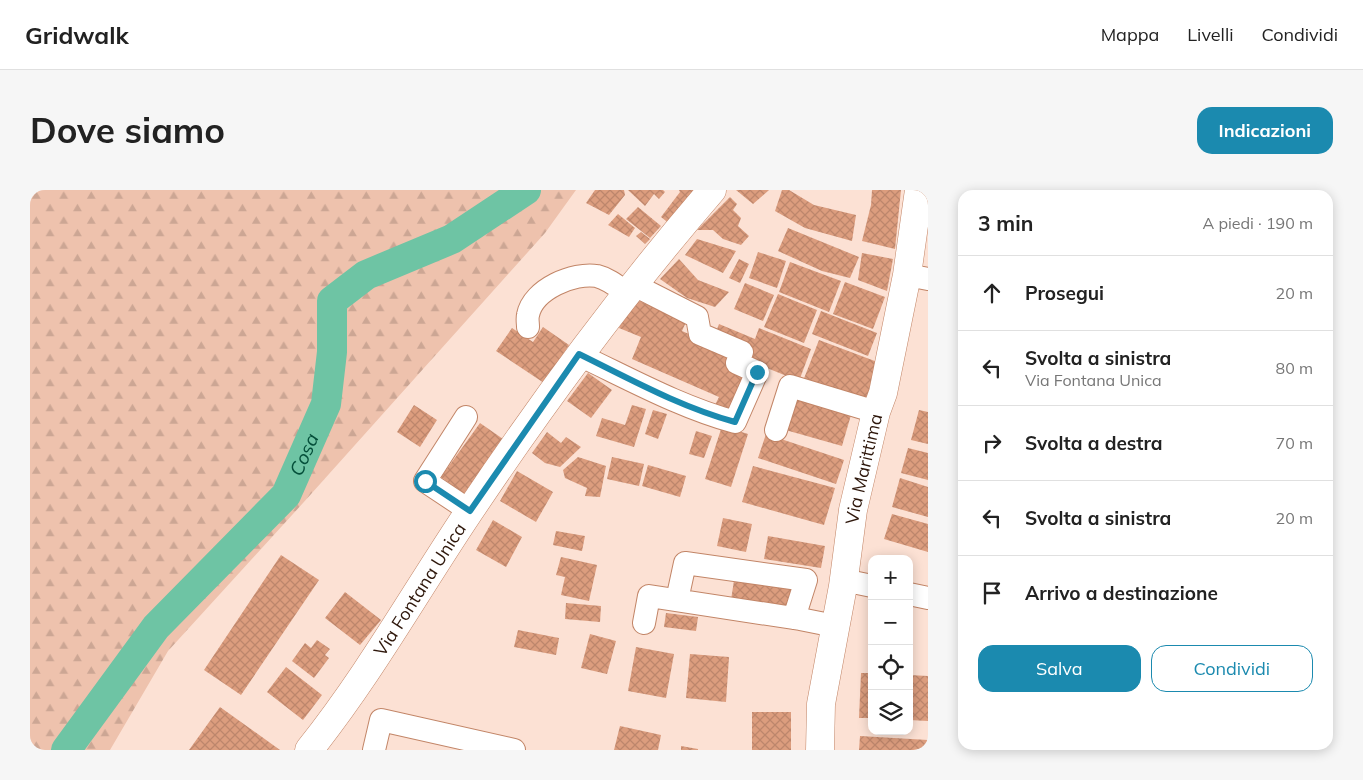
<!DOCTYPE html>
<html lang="it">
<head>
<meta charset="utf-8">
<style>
  :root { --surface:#fff; --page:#f6f6f6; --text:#222; --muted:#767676; --line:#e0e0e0; --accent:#1b8aaf }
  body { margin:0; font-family:Mulish,sans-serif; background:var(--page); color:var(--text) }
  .controls { position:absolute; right:15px; bottom:15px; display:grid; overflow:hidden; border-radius:10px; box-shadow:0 2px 12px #0003 }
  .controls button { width:45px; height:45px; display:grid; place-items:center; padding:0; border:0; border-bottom:1px solid var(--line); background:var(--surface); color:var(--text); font:25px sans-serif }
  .stop { position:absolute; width:15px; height:15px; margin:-11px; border:4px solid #1b8aaf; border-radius:50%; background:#fff }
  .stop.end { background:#1b8aaf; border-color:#fff; box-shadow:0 1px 5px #0008 }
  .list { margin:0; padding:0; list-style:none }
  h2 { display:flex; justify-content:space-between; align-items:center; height:65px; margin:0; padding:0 20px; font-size:21px }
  h2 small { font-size:16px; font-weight:400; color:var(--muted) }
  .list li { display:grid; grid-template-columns:32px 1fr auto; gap:15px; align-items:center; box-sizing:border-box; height:75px; padding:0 20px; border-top:1px solid var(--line) }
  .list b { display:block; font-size:19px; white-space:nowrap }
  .list p { margin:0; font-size:16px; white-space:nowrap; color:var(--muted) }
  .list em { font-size:16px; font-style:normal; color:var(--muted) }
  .actions { display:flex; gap:10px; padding:15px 20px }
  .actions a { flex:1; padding:11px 0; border:1px solid var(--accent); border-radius:15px; text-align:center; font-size:18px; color:var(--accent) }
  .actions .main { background:var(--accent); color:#fff }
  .icon { flex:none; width:28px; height:28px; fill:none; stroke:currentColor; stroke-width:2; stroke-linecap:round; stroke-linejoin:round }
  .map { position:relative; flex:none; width:898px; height:560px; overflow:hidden; border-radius:15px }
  header { display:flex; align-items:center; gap:30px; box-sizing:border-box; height:70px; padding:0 25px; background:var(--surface); border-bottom:1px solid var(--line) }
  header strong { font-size:24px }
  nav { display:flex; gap:28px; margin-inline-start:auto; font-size:18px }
  .intro { display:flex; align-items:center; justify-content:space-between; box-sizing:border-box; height:120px; padding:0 30px }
  h1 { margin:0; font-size:35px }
  .button { padding:12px 22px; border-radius:15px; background:var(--accent); color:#fff; font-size:18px; font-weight:700 }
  main { display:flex; gap:30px; padding:0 30px }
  aside { flex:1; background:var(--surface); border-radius:15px; box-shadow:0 2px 12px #0003 }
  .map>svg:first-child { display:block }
  .forest { fill:url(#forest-firs) }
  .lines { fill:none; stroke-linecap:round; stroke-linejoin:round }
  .river { stroke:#6ec4a4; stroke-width:30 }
  .building { fill:url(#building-cross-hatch) }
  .minor-casing { stroke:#c28567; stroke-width:24 }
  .major-casing { stroke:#c28567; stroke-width:29 }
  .minor { stroke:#fff; stroke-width:22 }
  .major { stroke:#fff; stroke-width:28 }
  .route { stroke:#1b8aaf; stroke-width:6 }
  .labels { text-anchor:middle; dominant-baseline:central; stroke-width:4; stroke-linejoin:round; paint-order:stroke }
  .street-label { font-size:18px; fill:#2e170b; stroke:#fff }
  .water-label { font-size:19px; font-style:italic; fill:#044f3a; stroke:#fff }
</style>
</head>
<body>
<header>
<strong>Gridwalk</strong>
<nav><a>Mappa</a><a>Livelli</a><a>Condividi</a></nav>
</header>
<div class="intro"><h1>Dove siamo</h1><a class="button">Indicazioni</a></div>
<main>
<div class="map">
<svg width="898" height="560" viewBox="0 0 898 560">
  <defs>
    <pattern id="forest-firs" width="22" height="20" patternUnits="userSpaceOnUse" patternTransform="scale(1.25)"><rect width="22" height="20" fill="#eec2ad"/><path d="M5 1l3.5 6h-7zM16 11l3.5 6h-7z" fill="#cca694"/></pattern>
    <pattern id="building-cross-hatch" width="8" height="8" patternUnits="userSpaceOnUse" patternTransform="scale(1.25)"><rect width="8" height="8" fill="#dc9d7e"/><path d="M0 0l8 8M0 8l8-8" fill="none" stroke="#bd866c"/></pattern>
  </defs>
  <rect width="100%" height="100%" fill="#fce1d4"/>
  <path class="forest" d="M0 0H546L515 43 273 313 138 461 80 560H0Z"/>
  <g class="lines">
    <path class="river" id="s1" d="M36 560 126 437 256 305 296 214 302 162V111L336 85 422 49 496 0"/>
  </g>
  <path class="building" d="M565 0H594L595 5 579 25 556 13Z
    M598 0H633L635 2 629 9 624 4 615 16Z
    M649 0H669L641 35 631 27 650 2Z
    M706 0H739L723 14Z
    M752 0H759L784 15 826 25 822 51 775 38 745 21Z
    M842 0H871L865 59 832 51 841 15Z
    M700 7 707 14 703 20 711 28 708 36 719 46 711 55 693 49 683 40H667Z
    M608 17 631 36 620 48 596 29Z
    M588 24 605 38 599 47 578 35Z
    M758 38 829 67 820 88 792 81 748 61Z
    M611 42 620 49 615 54 606 46Z
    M667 49 706 61 693 83 655 65Z
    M728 62 756 71 747 98 719 88Z
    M832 63 863 69 857 101 828 90Z
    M649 69 668 90 699 102 685 117 657 108 630 89Z
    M709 69 719 74 710 93 699 88Z
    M760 72 811 91 799 122 749 102Z
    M815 92 855 107 843 139 803 124Z
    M715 93 744 105 733 131 704 119Z
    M748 104 787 120 774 153 734 137Z
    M602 108 656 132 652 141 705 164 717 182 699 224 684 217 689 207 602 169 611 147 589 138Z
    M791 121 847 143 838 166 782 144Z
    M689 134 725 149 729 138 781 159 769 191 717 170 684 147Z
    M513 137 539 155 514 193 466 161 482 138 503 152Z
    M789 150 850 173 834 214 773 191Z
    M558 183 582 200 561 228 537 211Z
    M762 207 821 225 812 256 752 239Z
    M384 215 407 230 390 257 367 242Z
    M602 215 616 219 604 257 566 246 572 228 595 235Z
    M623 220 637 224 628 249 615 244Z
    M889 220 898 222V254L881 250Z
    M450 233 473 249 434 304 411 287Z
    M692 236 718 244 701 297 675 289Z
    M666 241 682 246 674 268 659 264Z
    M517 242 531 253 536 247 551 257 530 277 515 273 502 263Z
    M736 244 814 270 806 294 728 268Z
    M878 258 898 263V290L871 283Z
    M548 267 576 276 570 307 555 306 557 298 535 288 533 280Z
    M582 267 614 274 609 296 577 289Z
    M618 275 656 286 650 307 612 296Z
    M723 276 805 298 794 335 712 312Z
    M487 281 523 302 506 332 470 311Z
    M870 288 898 297V327L862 317Z
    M862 324 898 334V362L854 349Z
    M693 328 722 334 716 362 687 356Z
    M463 330 492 347 476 377 446 360Z
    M526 341 555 346 552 361 523 355Z
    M738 346 795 356 791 378 734 369Z
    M251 365 289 390 211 505 174 480Z
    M531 367 567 375 559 411 531 405 535 387 526 385Z
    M705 384 766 392 762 419 701 410Z
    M315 402 351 430 330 455 295 428Z
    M536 413 571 416 570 432 535 429Z
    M636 423 668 427 666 441 634 437Z
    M488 440 529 448 526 465 484 457Z
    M560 444 586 451 577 484 551 478Z
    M287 450 300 459 295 465 299 468 284 488 262 471 275 453 281 458Z
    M606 457 644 464 636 508 598 501Z
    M660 464 699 467 696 512 656 508Z
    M256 477 292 505 273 530 237 502Z
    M831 483H842V528H829Z
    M879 485 898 486V531L879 530Z
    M190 517 250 560H159Z
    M722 522H761V560H722Z
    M590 536 631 545 628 560H584Z
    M830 546 898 550V560H829Z
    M651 556 668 559V560H651Z"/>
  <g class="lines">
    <defs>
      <path id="minor" d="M877 85 898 89
        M498 137C498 133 497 129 498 125 503 99 544 82 567 86 579 89 588 97 598 104
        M549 165C600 189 650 217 705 232L727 182 707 173 712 162 670 144 667 127 604 95
        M436 227 395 291 440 321
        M746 240 760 196 846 222
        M813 390 842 396
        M879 404 898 408
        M647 410 655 373 776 390 764 428
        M614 433 619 406 770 429 805 436
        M344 560 351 530 484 560"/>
      <g id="major">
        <path id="s2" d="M279 560C339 485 386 401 439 322 514 210 594 102 682 0"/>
        <path id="s3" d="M790 560 791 514 813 396 823 320 846 222 853 203 877 85 889 0"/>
      </g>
    </defs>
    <use href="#minor" class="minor-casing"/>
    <use href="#major" class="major-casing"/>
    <use href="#minor" class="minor"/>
    <use href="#major" class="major"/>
  </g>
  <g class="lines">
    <path class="route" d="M395 291 440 321 549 164C600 189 650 217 705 232L727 182"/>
  </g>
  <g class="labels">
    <g class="street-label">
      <text stroke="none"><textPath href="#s3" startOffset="285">Via Marittima</textPath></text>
      <text stroke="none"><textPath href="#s2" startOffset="195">Via Fontana Unica</textPath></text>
    </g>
    <g class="water-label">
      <text stroke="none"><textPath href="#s1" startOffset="382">Cosa</textPath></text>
    </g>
  </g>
</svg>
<div class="controls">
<button>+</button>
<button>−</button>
<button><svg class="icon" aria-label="locate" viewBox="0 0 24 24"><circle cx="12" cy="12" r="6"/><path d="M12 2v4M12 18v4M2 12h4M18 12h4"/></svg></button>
<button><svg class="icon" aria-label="layers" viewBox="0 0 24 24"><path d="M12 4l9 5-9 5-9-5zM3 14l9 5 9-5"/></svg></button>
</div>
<div class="stop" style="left:395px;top:291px"></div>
<div class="stop end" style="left:727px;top:182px"></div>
</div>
<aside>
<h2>3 min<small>A piedi · 190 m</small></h2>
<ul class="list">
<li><svg class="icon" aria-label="ahead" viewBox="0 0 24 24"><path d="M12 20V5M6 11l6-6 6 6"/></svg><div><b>Prosegui</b></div><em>20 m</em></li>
<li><svg class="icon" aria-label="left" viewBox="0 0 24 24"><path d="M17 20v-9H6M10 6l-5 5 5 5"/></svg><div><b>Svolta a sinistra</b><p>Via Fontana Unica</p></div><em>80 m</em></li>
<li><svg class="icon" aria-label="right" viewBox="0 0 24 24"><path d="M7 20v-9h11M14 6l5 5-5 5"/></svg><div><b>Svolta a destra</b></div><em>70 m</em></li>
<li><svg class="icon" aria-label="left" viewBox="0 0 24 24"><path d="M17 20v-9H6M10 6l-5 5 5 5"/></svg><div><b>Svolta a sinistra</b></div><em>20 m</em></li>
<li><svg class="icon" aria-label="arrive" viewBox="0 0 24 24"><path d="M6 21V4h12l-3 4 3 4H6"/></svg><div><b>Arrivo a destinazione</b></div></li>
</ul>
<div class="actions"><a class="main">Salva</a><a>Condividi</a></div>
</aside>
</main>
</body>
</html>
